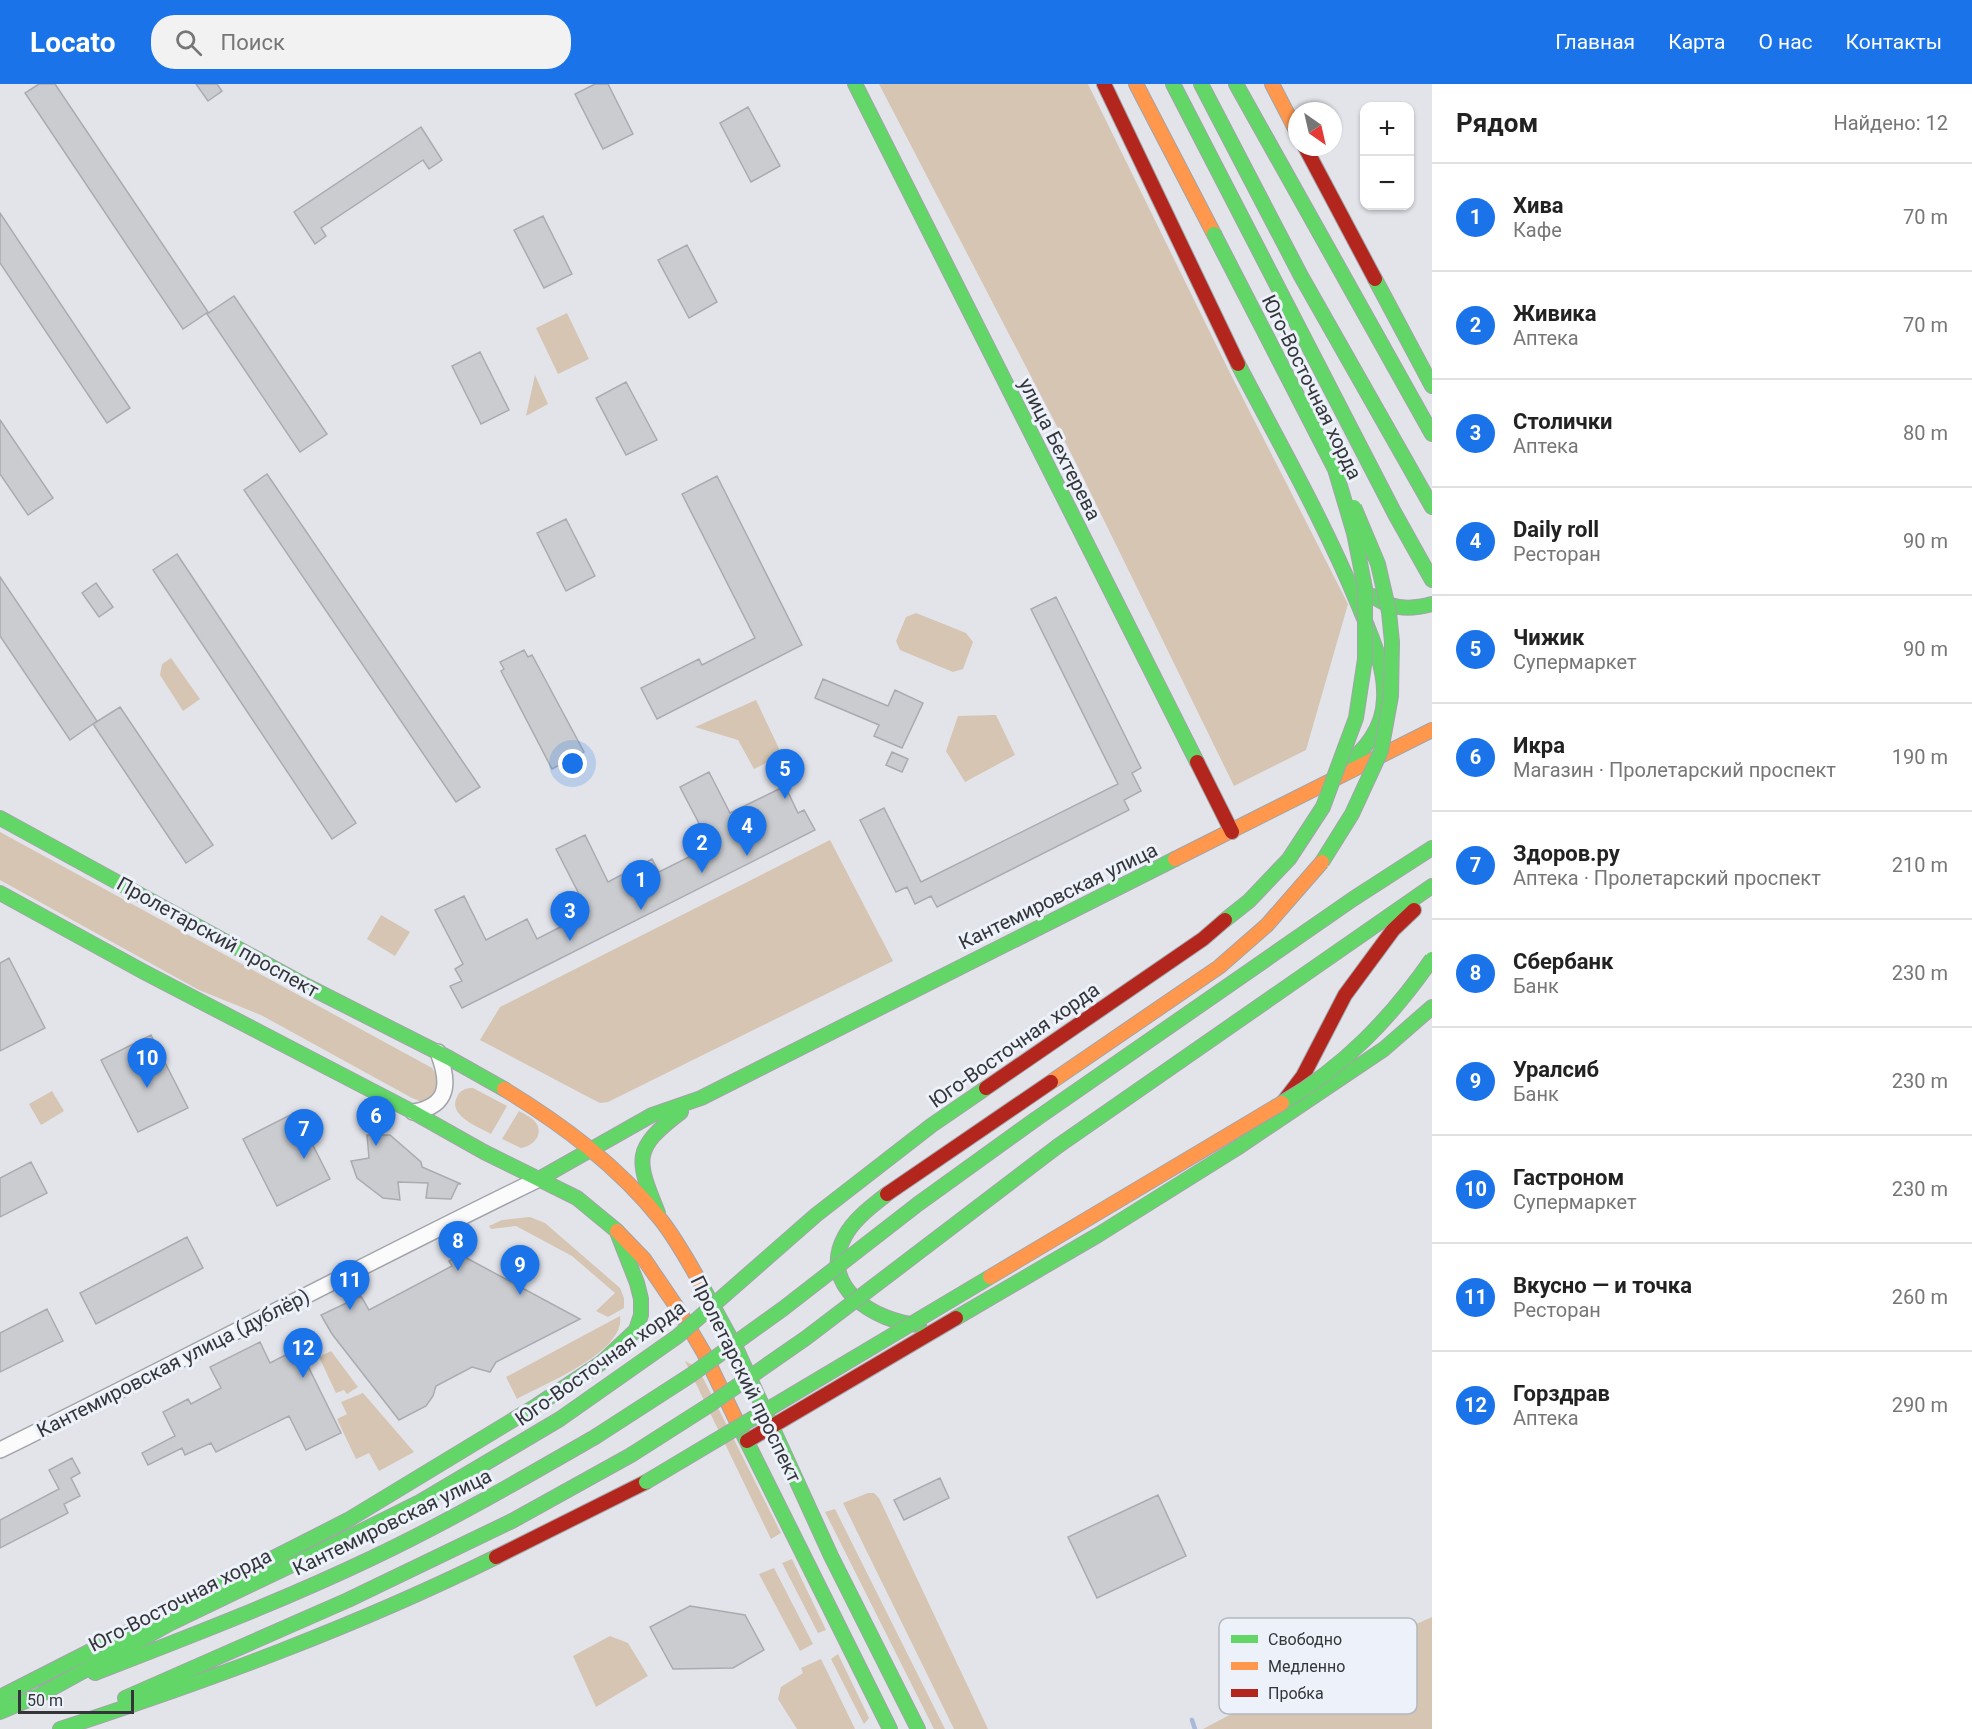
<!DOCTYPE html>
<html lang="ru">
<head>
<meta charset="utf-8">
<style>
  :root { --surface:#fff; --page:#f2f2f2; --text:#222; --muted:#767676; --line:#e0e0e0; --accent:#1a73e8 }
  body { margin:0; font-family:Roboto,sans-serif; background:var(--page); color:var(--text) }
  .controls { position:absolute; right:18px; top:18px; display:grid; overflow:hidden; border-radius:12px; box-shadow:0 2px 4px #0004 }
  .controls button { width:54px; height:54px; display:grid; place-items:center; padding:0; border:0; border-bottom:2px solid var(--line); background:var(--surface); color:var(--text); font:30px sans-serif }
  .compass { position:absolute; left:1288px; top:18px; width:54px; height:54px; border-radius:50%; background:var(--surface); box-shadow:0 2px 4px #0004; rotate:146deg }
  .scale { position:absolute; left:18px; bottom:15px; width:116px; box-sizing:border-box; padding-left:6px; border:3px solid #333538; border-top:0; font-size:16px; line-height:21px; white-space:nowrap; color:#333538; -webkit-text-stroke:4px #ecf1fa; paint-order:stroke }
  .you { position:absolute; left:573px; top:680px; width:21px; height:21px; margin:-15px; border:4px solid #fff; border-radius:50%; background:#1a73e8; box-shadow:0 0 0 9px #1a73e833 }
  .badge { display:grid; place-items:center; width:39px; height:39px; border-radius:50%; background:var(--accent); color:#fff; font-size:20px; font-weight:700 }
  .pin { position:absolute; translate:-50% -50px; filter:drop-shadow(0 2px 3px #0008) }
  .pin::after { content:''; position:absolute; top:32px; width:21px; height:18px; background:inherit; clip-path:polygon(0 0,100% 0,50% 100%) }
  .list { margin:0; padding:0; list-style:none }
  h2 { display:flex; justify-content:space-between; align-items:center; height:78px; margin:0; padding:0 24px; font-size:26px }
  h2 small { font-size:20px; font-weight:400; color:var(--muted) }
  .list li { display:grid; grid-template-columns:39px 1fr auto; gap:18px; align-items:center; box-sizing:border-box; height:108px; padding:0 24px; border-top:2px solid var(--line) }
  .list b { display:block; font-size:22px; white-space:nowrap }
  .list p { margin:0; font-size:20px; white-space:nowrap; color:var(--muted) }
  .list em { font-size:20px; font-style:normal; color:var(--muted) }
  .icon { flex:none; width:33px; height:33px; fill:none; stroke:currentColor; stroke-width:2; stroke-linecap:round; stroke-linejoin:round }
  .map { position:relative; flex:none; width:1432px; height:1645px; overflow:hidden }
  header { display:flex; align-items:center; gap:36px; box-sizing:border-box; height:84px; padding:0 30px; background:var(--accent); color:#fff }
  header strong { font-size:28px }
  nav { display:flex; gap:33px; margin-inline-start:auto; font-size:21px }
  .search { width:420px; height:54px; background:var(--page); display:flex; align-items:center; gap:15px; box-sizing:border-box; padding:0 21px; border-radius:24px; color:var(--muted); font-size:22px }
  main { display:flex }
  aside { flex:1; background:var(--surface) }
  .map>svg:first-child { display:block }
  .green { fill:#d5c5b2 }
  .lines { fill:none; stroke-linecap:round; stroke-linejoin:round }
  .stream { stroke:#aab9d8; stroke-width:4.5 }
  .building { fill:#caccd0; stroke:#aaabb0; stroke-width:1.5 }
  .street-casing { stroke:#a2a4a8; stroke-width:18 }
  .fast-casing { stroke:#a2a4a8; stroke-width:16 }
  .slow-casing { stroke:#a2a4a8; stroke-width:16 }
  .jam-casing { stroke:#a2a4a8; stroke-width:16 }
  .street { stroke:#fbfbfc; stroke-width:15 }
  .fast { stroke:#63d668; stroke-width:14 }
  .slow { stroke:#ff974d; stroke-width:14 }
  .jam { stroke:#b3261e; stroke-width:14 }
  .fast-bridge-casing { stroke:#a2a4a8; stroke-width:16; stroke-linecap:butt }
  .slow-bridge-casing { stroke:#a2a4a8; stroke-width:16; stroke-linecap:butt }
  .jam-bridge-casing { stroke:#a2a4a8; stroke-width:16; stroke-linecap:butt }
  .fast-bridge { stroke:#63d668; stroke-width:14 }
  .slow-bridge { stroke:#ff974d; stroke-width:14 }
  .jam-bridge { stroke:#b3261e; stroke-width:14 }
  .labels { text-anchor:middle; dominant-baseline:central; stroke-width:6; stroke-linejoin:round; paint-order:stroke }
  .street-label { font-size:20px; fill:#333538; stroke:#ecf1fa }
  .key { fill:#ecf1fa; stroke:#b4b9c0; stroke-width:1.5 }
  .key-label { font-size:16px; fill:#333538 }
</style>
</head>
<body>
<header>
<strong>Locato</strong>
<div class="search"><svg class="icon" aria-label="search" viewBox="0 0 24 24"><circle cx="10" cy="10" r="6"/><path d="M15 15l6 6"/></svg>Поиск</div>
<nav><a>Главная</a><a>Карта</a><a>О нас</a><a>Контакты</a></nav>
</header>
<main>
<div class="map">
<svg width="1432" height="1645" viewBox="0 0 1432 1645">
  <rect width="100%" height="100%" fill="#e2e4ea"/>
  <path class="green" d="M879 0H1088L1228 285 1348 520 1306 666 1234 702 1076 379Z
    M567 229 589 275 558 290 536 244Z
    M535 291 548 320 526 332Z
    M916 529 966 549 973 558 963 585 953 588 900 566 896 557 906 533Z
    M171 574 200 615 183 627 160 591 162 580Z
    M756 616 782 671 754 685 738 656 695 643Z
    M996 631 1015 671 965 698 946 667 958 632Z
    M0 748 432 984C443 1001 440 1010 422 1018L412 1014 261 931 199 906 0 796Z
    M830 756 893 877 608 1018 600 1019 594 1016 480 956 500 923Z
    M381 831 410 848 395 872 367 855Z
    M473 1004 507 1022 491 1050C479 1043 447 1032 457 1013 460 1006 466 1004 473 1004Z
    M52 1007 64 1027 41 1041 29 1020Z
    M519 1027C524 1030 532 1033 536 1039 544 1051 533 1062 521 1064L502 1055Z
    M530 1133 545 1139 620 1204 624 1214V1224L608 1233 596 1227 615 1209 572 1172 516 1142 491 1145 489 1142 502 1136Z
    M620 1232C626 1268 544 1300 517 1315L506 1293Z
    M331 1267 358 1303 347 1310 344 1306 336 1309 319 1273Z
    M685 1277 695 1282 701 1290 781 1449 771 1455Z
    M363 1309 414 1368 379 1387 369 1369 356 1375 337 1335 347 1330 341 1318Z
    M868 1409H874L879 1414 988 1645H954L843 1419Z
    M835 1425 945 1645H934L825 1428Z
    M792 1475 826 1546 818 1549 782 1479Z
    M774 1484 813 1560 800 1567 759 1490Z
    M1432 1533V1645H1203L1322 1582Z
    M610 1552 628 1559 648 1592 596 1623 573 1572Z
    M838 1570 869 1634 864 1640 831 1575Z
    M821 1575 855 1645H797L778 1615 781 1603 803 1589 801 1584Z"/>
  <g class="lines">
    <path class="stream" d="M1192 1636 1195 1645"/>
  </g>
  <path class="building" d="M39 0H55L208 228 183 245 25 9Z
    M196 0H217L222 7 208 17Z
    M595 0H608L633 50 603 65 575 10Z
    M748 23 780 82 751 98 720 39Z
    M421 43 442 76 429 85 423 76 321 144 326 152 315 160 294 128Z
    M0 129 130 324 107 339 0 179Z
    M543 132 572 190 544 204 514 146Z
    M687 161 717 218 689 234 658 176Z
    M234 212 327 350 300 368 207 230Z
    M480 268 509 326 481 340 452 282Z
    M626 298 657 356 626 371 596 314Z
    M0 336 53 414 28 431 0 390Z
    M267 390 480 703 456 718 244 406Z
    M717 392 802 561 657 635 641 604 699 575 702 581 755 554 682 410Z
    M566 435 595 492 566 507 537 449Z
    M177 470 356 739 332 755 153 486Z
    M0 493 97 637 70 656 0 552Z
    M96 499 113 523 99 533 82 509Z
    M1056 513 1141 684 1132 689 1141 707 1124 716 1129 726 937 823 931 812 915 820 907 803 896 808 860 736 884 724 921 798 1118 700 1031 525Z
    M524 566 528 573 532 571 584 668 552 685 501 587 504 585 500 578Z
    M823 595 888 622 895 606 923 619 902 664 874 652 879 641 815 614Z
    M120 623 213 761 186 779 93 640Z
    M892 668 908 675 902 688 886 681Z
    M709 688 730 729 785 702 798 729 804 726 815 746 462 924 450 902 462 897 455 885 463 880 435 826 464 812 486 856 527 835 537 855 576 835 567 818 580 812 556 765 585 751 608 798 652 775 659 788 695 770 688 757 704 749 680 703Z
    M9 874 45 944 0 967V879Z
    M151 951 188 1024 138 1048 101 976Z
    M296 1028 330 1095 277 1122 243 1055Z
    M367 1051H390L421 1078 422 1083 461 1100H458L451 1115 426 1114 428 1099 398 1098 400 1116 383 1114 357 1094 351 1077 369 1074Z
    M31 1078 47 1109 0 1133V1094Z
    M187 1153 203 1184 96 1240 80 1209Z
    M461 1171 580 1235 496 1278 490 1288 472 1283 436 1302 433 1312 426 1322 399 1336 332 1250 321 1231 361 1212 369 1226 452 1182 449 1177Z
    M47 1225 63 1257 0 1288V1249Z
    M260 1258 270 1279 299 1264 341 1349 306 1366 289 1332 216 1368 211 1359 185 1371 182 1364 148 1381 142 1369 175 1352 163 1328 188 1315 191 1320 221 1304 210 1283Z
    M72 1374 80 1389 71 1394 80 1412 64 1420 68 1429 0 1464V1436L59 1405 49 1386Z
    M940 1394 949 1414 904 1436 894 1416Z
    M1158 1411 1186 1472 1097 1514 1068 1453Z
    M690 1522 745 1531 764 1566 733 1584 673 1585 650 1543Z"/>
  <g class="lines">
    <defs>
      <path id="street" d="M413 1028C451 1022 449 997 438 968
        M0 1366C181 1277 358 1183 539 1095"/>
      <path id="fast" d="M855 0 1197 678
        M1173 0 1395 430 1432 496
        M1201 0 1301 192 1432 423
        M1236 0 1432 350
        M1375 195 1432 302
        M1238 280C1279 359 1324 437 1358 520 1370 549 1386 583 1384 615 1383 645 1365 666 1343 683
        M1373 512C1391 526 1411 526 1432 520
        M0 734 303 900 449 974 504 1005
        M0 809 144 888 413 1028 484 1068 577 1114 617 1147
        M1036 1035 1353 815 1432 764
        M1058 1062 1432 802
        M539 1095 652 1031 701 1014 1175 775
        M887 1110C872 1122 854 1135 845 1152 817 1203 876 1238 919 1241
        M658 1129C636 1075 632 1065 681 1028
        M700 1198 736 1264 831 1472 918 1645
        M956 1234 1098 1151 1237 1064 1384 965 1432 923
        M738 1340 890 1645
        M95 1589C188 1553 282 1517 372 1474 448 1438 522 1395 595 1353
        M0 1613 348 1436 536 1322 601 1279 636 1246 641 1231V1215L637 1199 617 1148
        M125 1614 348 1516 512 1437 631 1371
        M0 1628 38 1612 171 1539 317 1469
        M60 1645C210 1596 354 1543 496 1473"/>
      <path id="slow" d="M1136 0 1214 150
        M1272 0 1297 48
        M1175 775 1432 646
        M504 1005C563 1041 618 1082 661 1136 676 1155 688 1177 700 1198
        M617 1147 644 1175 678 1225 704 1269 738 1340"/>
      <path id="jam" d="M1104 0 1238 280
        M1305 63 1375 195
        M1197 678 1232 748
        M1284 1017 1303 992 1345 911 1393 846 1414 826
        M747 1357 956 1234
        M496 1473 646 1398"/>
    </defs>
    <use href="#street" class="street-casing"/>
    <use href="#fast" class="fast-casing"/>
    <use href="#slow" class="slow-casing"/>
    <use href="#jam" class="jam-casing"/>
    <use href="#street" class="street"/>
    <use href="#fast" class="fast"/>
    <use href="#slow" class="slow"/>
    <use href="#jam" class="jam"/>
    <defs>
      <path id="fast-bridge" d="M1214 150 1335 385 1354 449 1365 504V575L1356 634 1323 723 1289 775 1249 817 1225 836
        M1322 778 1352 730 1381 667 1391 612 1392 558 1389 528 1378 480 1354 423
        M1282 1019C1344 983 1391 934 1432 875
        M595 1353 691 1291 784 1224 918 1120 1036 1035
        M631 1371 711 1320 806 1254 1058 1062
        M646 1398 990 1193
        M317 1469 420 1418 560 1335 678 1252 816 1131 932 1041 986 1004"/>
      <path id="slow-bridge" d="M1051 998 1219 883 1267 841 1322 778
        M990 1193 1282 1019"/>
      <path id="jam-bridge" d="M986 1004 1203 855 1225 836
        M887 1110 1051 998"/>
    </defs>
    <use href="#fast-bridge" class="fast-bridge-casing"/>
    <use href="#slow-bridge" class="slow-bridge-casing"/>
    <use href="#jam-bridge" class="jam-bridge-casing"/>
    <use href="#fast-bridge" class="fast-bridge"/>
    <use href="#slow-bridge" class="slow-bridge"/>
    <use href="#jam-bridge" class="jam-bridge"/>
  </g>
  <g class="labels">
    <g class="street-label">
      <text transform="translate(1312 303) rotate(64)">Юго-Восточная хорда</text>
      <text transform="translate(1060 365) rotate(63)">улица Бехтерева</text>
      <text transform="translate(1058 812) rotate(-26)">Кантемировская улица</text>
      <text transform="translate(218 853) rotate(29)">Пролетарский проспект</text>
      <text transform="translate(1014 961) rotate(-35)">Юго-Восточная хорда</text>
      <text transform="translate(173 1279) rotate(-27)">Кантемировская улица (дублёр)</text>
      <text transform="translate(600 1279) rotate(-35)">Юго-Восточная хорда</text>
      <text transform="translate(746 1295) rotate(64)">Пролетарский проспект</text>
      <text transform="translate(392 1438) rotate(-26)">Кантемировская улица</text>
      <text transform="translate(180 1516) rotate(-27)">Юго-Восточная хорда</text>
    </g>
  </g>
  <rect x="1219" y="1534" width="198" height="96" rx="9" class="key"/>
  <rect x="1231" y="1551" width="27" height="8" fill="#63d668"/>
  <rect x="1231" y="1578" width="27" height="8" fill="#ff974d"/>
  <rect x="1231" y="1605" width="27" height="8" fill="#b3261e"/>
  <g class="key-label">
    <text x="1268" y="1561">Свободно</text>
    <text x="1268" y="1588">Медленно</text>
    <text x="1268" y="1615">Пробка</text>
  </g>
</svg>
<div class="controls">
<button>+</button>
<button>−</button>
</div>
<svg class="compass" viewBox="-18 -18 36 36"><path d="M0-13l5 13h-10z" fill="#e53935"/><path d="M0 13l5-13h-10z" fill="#767676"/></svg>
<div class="scale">50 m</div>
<div class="you"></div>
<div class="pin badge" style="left:641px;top:826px">1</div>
<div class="pin badge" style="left:702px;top:789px">2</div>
<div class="pin badge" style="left:570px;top:857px">3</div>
<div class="pin badge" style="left:747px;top:772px">4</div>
<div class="pin badge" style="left:785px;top:715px">5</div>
<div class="pin badge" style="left:376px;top:1062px">6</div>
<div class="pin badge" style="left:304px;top:1075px">7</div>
<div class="pin badge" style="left:458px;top:1187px">8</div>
<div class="pin badge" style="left:520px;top:1211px">9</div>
<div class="pin badge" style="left:147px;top:1004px">10</div>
<div class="pin badge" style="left:350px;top:1226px">11</div>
<div class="pin badge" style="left:303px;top:1294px">12</div>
</div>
<aside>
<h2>Рядом<small>Найдено: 12</small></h2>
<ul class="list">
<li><span class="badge">1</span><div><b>Хива</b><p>Кафе</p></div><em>70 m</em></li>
<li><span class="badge">2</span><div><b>Живика</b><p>Аптека</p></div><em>70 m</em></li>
<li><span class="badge">3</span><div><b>Столички</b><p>Аптека</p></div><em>80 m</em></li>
<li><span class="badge">4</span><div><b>Daily roll</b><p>Ресторан</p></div><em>90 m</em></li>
<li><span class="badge">5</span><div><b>Чижик</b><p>Супермаркет</p></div><em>90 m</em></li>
<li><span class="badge">6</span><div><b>Икра</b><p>Магазин · Пролетарский проспект</p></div><em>190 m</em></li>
<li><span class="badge">7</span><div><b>Здоров.ру</b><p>Аптека · Пролетарский проспект</p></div><em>210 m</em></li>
<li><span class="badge">8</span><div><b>Сбербанк</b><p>Банк</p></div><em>230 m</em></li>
<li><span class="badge">9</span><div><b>Уралсиб</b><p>Банк</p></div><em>230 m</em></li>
<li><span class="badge">10</span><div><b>Гастроном</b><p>Супермаркет</p></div><em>230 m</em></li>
<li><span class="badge">11</span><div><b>Вкусно — и точка</b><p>Ресторан</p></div><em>260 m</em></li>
<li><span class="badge">12</span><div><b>Горздрав</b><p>Аптека</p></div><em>290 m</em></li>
</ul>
</aside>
</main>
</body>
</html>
